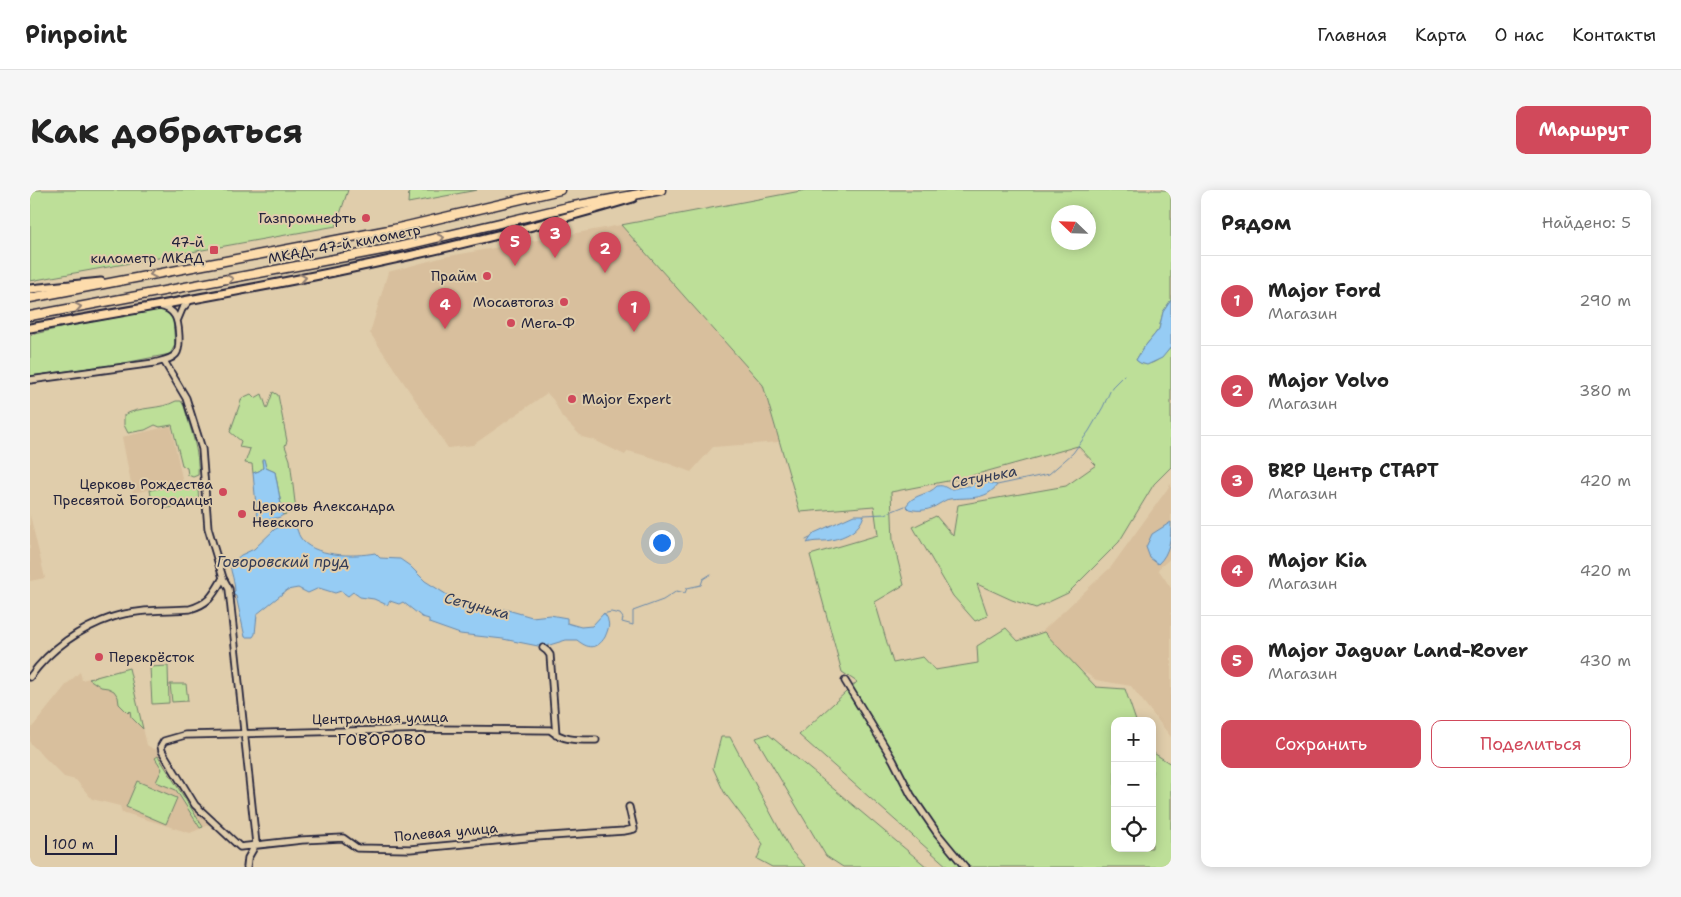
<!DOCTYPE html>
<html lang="ru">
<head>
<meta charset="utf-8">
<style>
  :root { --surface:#fff; --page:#f6f6f6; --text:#222; --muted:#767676; --line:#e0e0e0; --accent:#d1495b }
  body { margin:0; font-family:"Shantell Sans",sans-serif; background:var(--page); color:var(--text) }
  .controls { position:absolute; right:15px; bottom:15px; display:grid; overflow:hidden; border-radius:10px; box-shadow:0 2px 12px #0003 }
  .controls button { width:45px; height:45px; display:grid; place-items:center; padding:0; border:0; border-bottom:1px solid var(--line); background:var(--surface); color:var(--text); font:25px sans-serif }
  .compass { position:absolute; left:1021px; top:15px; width:45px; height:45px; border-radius:50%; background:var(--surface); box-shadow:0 2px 12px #0003; rotate:293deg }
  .scale { position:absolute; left:15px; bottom:12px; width:72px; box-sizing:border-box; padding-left:5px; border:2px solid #22223b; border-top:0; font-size:14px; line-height:18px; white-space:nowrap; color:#22223b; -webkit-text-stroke:4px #e0cdab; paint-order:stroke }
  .you { position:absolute; left:631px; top:352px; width:18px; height:18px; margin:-12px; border:4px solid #fff; border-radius:50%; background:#1a73e8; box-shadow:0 0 0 8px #1a73e833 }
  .badge { display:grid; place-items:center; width:32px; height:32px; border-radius:50%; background:var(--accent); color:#fff; font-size:16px; font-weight:700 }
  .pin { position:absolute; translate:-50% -41px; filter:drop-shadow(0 1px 2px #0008) }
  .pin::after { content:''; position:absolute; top:26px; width:18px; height:15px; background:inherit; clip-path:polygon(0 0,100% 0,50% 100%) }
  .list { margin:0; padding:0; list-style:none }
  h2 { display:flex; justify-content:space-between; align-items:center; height:65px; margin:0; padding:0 20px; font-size:21px }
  h2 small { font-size:16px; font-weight:400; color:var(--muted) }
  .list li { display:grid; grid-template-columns:32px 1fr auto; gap:15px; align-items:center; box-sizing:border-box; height:90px; padding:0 20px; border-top:1px solid var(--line) }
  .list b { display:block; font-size:19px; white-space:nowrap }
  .list p { margin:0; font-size:16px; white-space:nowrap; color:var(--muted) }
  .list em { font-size:16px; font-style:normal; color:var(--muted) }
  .actions { display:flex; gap:10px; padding:15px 20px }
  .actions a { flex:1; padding:11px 0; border:1px solid var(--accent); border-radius:10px; text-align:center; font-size:18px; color:var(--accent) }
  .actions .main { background:var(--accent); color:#fff }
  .icon { flex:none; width:28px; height:28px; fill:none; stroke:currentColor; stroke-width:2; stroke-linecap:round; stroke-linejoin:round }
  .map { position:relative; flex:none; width:1141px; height:677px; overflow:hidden; border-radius:10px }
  header { display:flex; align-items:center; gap:30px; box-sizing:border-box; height:70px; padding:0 25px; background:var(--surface); border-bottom:1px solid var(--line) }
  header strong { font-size:24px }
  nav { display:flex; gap:28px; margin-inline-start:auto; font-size:18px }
  .intro { display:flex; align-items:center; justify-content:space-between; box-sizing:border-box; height:120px; padding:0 30px }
  h1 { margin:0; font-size:35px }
  .button { padding:12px 22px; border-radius:10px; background:var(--accent); color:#fff; font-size:18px; font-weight:700 }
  main { display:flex; gap:30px; padding:0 30px }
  aside { flex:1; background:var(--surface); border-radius:10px; box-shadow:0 2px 12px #0003 }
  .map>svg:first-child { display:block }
  .built { fill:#d8bf9d }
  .green { fill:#bddf98; stroke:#70806a; fill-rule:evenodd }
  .water { fill:#96ccf4; stroke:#6888aa }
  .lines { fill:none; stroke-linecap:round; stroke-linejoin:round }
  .stream { stroke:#6888aa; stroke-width:1 }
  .minor-casing { stroke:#22223b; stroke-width:9 }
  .major-casing { stroke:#22223b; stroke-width:11 }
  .highway-casing { stroke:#22223b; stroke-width:11 }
  .minor { stroke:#e0cdab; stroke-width:5.5 }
  .major { stroke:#fddcac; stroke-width:7 }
  .highway { stroke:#fddcac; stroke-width:8 }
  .oneway { stroke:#907f74 }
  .poi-dot { fill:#d1495b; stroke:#e0cdab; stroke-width:2 }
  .labels { text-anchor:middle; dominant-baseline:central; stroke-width:4; stroke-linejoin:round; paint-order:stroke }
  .poi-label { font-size:14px; fill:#22223b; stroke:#e0cdab; text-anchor:end }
  .street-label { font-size:14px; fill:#22223b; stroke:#e0cdab }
  .water-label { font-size:15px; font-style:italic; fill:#333c57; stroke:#e0cdab }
  .quarter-label { font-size:16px; letter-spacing:1px; fill:#22223b; stroke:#e0cdab }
</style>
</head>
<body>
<header>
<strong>Pinpoint</strong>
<nav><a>Главная</a><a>Карта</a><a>О нас</a><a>Контакты</a></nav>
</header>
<div class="intro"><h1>Как добраться</h1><a class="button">Маршрут</a></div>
<main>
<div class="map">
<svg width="1141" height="677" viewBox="0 0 1141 677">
  <rect width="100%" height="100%" fill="#e0cdab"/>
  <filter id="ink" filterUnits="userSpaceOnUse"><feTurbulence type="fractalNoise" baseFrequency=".02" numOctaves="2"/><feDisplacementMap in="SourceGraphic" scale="10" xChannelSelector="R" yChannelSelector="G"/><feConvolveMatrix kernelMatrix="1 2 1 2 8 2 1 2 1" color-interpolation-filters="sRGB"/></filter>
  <g filter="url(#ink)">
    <path class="built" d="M591 35 733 195 749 252 683 257 661 282 624 268 598 261 595 265 564 250 552 247 532 227 524 211 517 203 443 255 418 258 340 143 358 82 414 67Z
      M141 236 153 293 103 303 92 247Z
      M1141 294V368L1128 379 1141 398V547L1101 496 1066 490 1004 449 1081 377Z
      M0 325 15 388 0 391Z
      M99 478 117 555 123 559H126L164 616 182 634 160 643 92 622 90 616 62 609 46 590 34 587 0 553V540L37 494 50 482 52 490Z"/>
    <path class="green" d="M0 0H318L306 36 0 91Z
      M379 0H447L378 13Z
      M776 0H1141V110L1133 122 1129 139 1112 160 1106 170C1119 181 1133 167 1141 157V277L1124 294 1089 352 1038 403 1006 418 982 410 947 394 958 426 945 431 923 406 883 337 906 326 923 346 928 315 1036 296 1066 275 1048 256 933 288 861 302 863 351 874 395 845 412 863 473 893 467 905 480 948 473 947 456 976 438 988 451 1014 442 1066 497 1095 499 1106 531H1085V658H1122V562L1141 574V677H918L769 545 827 492 812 482 780 365 848 345 844 316 770 322 733 195 591 35ZM1028 22H1058V52H1028Z
      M127 120C134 120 140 122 143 130L145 155 140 164 89 174 0 186V145L39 136Z
      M243 202 248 205 257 251 255 256 260 270 266 321 253 325 245 282 236 278 234 270H232L233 278 229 281 223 283 222 274 215 273 220 259 209 257 211 251 200 242 212 208 221 204 225 208 232 204 237 219Z
      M146 211H151L154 216C160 238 170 262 168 285L163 287 158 285 157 278 152 275 142 235 130 237 125 235 115 240 98 243 94 235V225C110 216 130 220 146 211Z
      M153 294 165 300 168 299 169 315 164 316 154 312 144 317 137 318 131 313 122 311 120 300Z
      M138 476 139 513 122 514 120 477Z
      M99 478 113 539 101 527 100 521 98 523 89 514 88 507 84 501 78 498 71 497 59 489Z
      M140 494H156L158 511 142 512Z
      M738 544 897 677H813L796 666 726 548Z
      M691 547H700L761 661 776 677H742L727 669 733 654 694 602 683 578Z
      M128 566 173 637 170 638 146 600 126 592 132 579 125 568Z
      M107 591 147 608 136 634 96 617Z"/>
    <path class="water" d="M1141 110V157L1132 168 1117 175 1110 173 1106 170 1112 160 1129 139 1133 122Z
      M232 269H234L236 278 245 282 253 325 250 327 230 332 227 326 223 283 229 281 233 278Z
      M948 290 967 295C956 311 937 307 920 309 916 309 913 312 909 314 900 320 890 322 879 319L876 316C884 303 898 306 907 296 914 295 914 297 919 299 925 300 934 295 941 296Z
      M824 325H834C830 340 816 347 801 350 793 352 785 350 777 353L784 343Z
      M1141 332C1141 348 1140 363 1128 374L1120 368 1116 357 1122 344Z
      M255 335 265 336C268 340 268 344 270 347 282 367 324 367 345 363L350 368 370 369 380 376 395 391 430 413 443 414 458 421 465 422 474 419 502 427 520 425 537 428V433L551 437 562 436 574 423C576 426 578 428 578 431 580 436 577 442 575 447 567 460 558 459 547 450H536L513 457 473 449 430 444 399 433V429L392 427 373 412 369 414 360 411 357 415 344 409 330 407 323 402 318 406 311 401 305 403 289 398 278 403 268 398 257 400 227 424 225 444 223 447H215L206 406 202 404V402L205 401C205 391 201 384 200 374L211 365 224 359 245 339Z"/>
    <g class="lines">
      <path class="stream" d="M967 295 1019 284 1043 263 1059 241 1073 217 1082 197 1094 185
        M834 325 855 324 875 316
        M776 350 780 348
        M573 424 581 422 590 424 593 428 592 432 603 435V421L633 410 647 401 655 403 657 398 671 395 673 389 681 384"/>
      <defs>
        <path id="minor" d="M147 131 152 119 160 110
          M134 171 156 208 172 259 178 338 193 388 199 399 226 654 218 668 217 677
          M0 190 124 173C131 171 141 170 146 164 151 158 149 133 145 126 142 120 135 117 129 116
          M513 458 517 461 520 465 526 545
          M0 487C20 459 50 438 83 427 107 419 135 421 160 419 180 413 183 405 193 388
          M815 491 863 570 881 605 907 643 935 677
          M566 550C549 550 533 551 520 540L402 539 155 545 134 551 131 556 132 561 165 615 210 657 272 650 313 648 327 658 380 659 506 647 594 641 604 639 599 617"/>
        <path id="major" d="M0 99 71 92
          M0 138C203 103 406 67 603 8"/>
        <path id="highway" d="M0 108 364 39 530 0
          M0 126 368 57 538 17 631 0"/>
      </defs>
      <use href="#minor" class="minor-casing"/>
      <use href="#major" class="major-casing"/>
      <use href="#highway" class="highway-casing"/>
      <use href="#minor" class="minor"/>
      <use href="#major" class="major"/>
      <use href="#highway" class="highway"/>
    </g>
    <defs><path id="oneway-chevron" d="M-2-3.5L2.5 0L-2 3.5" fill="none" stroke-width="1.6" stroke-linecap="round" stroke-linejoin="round" transform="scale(1.25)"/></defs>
    <g class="oneway">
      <use href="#oneway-chevron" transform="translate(411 48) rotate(-12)"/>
      <use href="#oneway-chevron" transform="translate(123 84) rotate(169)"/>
      <use href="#oneway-chevron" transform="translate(273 88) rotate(-10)"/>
      <use href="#oneway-chevron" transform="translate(200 89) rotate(-10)"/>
      <use href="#oneway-chevron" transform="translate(48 117) rotate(-10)"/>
    </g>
  </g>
  <g class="poi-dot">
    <circle cx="336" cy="28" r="5"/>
    <rect x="179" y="55" width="10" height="10" rx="2.5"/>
    <circle cx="457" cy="86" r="5"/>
    <circle cx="534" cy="112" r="5"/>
    <circle cx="481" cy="133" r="5"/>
    <circle cx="542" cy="209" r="5"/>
    <circle cx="193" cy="302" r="5"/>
    <circle cx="212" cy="324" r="5"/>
    <circle cx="69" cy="467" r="5"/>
  </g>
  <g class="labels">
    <g class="poi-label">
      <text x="326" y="28">Газпромнефть</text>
      <text x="174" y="52">47-й<tspan x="174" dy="16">километр МКАД</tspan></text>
      <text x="447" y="86">Прайм</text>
      <text x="524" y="112">Мосавтогаз</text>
      <text x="491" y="133" text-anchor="start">Мега-Ф</text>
      <text x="552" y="209" text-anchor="start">Major Expert</text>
      <text x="183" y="294">Церковь Рождества<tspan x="183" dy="16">Пресвятой Богородицы</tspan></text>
      <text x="222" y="316" text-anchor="start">Церковь Александра<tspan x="222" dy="16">Невского</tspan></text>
      <text x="79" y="467" text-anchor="start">Перекрёсток</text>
    </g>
    <g class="street-label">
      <text transform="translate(314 54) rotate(-11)">МКАД, 47-й километр</text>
      <text transform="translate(350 528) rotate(-1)">Центральная улица</text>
      <text transform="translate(416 642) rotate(-5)">Полевая улица</text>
    </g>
    <g class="water-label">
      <text transform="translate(954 287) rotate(-11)">Сетунька</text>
      <text x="253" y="372">Говоровский пруд</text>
      <text transform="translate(447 416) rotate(15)">Сетунька</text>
    </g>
    <g class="quarter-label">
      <text x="352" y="549">ГОВОРОВО</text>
    </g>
  </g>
</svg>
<div class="controls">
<button>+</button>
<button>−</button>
<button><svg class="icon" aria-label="locate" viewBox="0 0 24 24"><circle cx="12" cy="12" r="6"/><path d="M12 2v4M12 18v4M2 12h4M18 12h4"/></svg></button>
</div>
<svg class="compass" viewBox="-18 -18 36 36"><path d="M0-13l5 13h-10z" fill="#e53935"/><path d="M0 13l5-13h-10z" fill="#767676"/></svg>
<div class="scale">100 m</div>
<div class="you"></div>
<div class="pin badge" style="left:604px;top:142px">1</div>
<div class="pin badge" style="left:575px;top:83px">2</div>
<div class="pin badge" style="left:525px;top:68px">3</div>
<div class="pin badge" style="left:415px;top:139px">4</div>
<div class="pin badge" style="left:485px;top:76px">5</div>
</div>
<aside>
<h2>Рядом<small>Найдено: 5</small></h2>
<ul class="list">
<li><span class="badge">1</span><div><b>Major Ford</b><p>Магазин</p></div><em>290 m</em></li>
<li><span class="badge">2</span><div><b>Major Volvo</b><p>Магазин</p></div><em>380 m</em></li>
<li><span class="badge">3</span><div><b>BRP Центр СТАРТ</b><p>Магазин</p></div><em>420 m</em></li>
<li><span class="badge">4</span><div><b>Major Kia</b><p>Магазин</p></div><em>420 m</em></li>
<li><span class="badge">5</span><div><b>Major Jaguar Land-Rover</b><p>Магазин</p></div><em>430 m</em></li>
</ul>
<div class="actions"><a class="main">Сохранить</a><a>Поделиться</a></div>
</aside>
</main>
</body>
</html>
